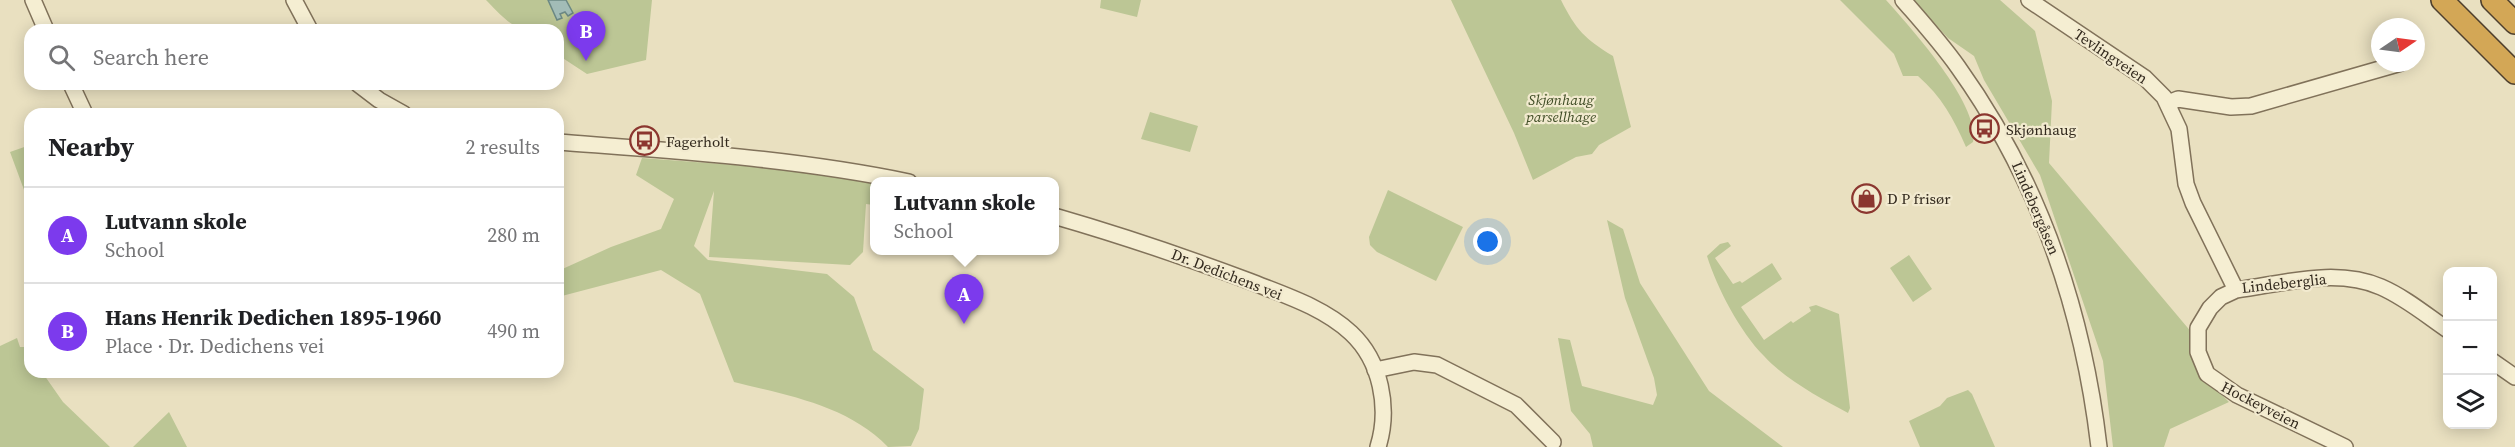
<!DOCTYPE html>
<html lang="en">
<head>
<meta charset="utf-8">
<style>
  :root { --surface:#fff; --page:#f6f6f6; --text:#202124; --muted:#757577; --line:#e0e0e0; --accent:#7c3aed }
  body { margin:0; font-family:"Source Serif 4",serif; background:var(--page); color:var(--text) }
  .controls { position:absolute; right:18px; bottom:18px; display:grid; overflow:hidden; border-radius:12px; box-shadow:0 3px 15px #0003 }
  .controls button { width:54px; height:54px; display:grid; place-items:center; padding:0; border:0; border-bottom:2px solid var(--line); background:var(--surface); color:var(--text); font:30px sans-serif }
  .compass { position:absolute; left:2371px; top:18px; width:54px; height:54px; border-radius:50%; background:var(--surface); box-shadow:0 3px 15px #0003; rotate:77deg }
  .you { position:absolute; left:1488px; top:242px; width:21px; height:21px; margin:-15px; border:4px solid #fff; border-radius:50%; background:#1a73e8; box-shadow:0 0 0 9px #1a73e833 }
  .badge { display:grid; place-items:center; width:39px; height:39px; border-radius:50%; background:var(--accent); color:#fff; font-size:20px; font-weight:700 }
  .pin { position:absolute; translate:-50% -50px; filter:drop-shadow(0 2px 3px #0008) }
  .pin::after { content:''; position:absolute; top:32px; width:21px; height:18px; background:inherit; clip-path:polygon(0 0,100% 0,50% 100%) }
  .popup { position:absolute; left:870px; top:177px; width:189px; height:78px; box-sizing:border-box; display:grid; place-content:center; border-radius:12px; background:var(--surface); filter:drop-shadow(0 2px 4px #0005); font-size:20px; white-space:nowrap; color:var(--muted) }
  .popup b { font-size:22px; color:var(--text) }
  .popup::after { content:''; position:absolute; left:50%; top:100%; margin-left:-12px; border:12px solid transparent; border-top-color:var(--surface) }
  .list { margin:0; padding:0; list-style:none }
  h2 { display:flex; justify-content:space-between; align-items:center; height:78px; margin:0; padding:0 24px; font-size:26px }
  h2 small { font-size:20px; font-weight:400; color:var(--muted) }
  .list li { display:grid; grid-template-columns:39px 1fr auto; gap:18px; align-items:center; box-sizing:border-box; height:96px; padding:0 24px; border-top:2px solid var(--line) }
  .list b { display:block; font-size:22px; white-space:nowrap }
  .list p { margin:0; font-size:20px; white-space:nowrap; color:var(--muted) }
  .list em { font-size:20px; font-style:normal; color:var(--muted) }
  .icon { flex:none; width:33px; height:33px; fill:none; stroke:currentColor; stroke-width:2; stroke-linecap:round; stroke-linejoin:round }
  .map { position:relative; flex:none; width:2515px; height:447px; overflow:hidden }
  .search { position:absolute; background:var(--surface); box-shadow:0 3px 15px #0003; left:24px; top:24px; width:540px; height:66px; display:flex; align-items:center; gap:15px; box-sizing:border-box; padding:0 21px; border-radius:18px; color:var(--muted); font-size:22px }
  .panel { position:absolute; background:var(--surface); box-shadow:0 3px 15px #0003; left:24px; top:108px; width:540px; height:270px; border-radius:18px }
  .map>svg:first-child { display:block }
  .green { fill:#bcc695 }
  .water { fill:#a2bcb7; stroke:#6b8884; stroke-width:1.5 }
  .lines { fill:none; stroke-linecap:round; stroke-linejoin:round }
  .minor-casing { stroke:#81725a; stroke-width:18 }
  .highway-casing { stroke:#4f402e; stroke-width:24 }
  .minor { stroke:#f5eed2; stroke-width:15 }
  .highway { stroke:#d3a756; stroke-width:21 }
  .labels { text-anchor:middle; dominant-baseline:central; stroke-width:4.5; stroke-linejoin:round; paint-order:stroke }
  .street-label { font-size:15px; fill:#32291d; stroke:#f2eacf }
  .park-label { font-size:15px; font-style:italic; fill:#3f4c25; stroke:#f2eacf }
  .poi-label { font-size:15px; fill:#32291d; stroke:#f2eacf; text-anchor:start }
</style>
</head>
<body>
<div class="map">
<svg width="2515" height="447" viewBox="0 0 2515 447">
  <rect width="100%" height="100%" fill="#e9e0c0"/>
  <path class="green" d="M486 0H652L646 60 587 74 558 55V30C515 30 516 31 486 0Z
    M1101 0H1141L1137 17 1100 8Z
    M1451 0H1561C1576 30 1585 39 1613 56L1631 127 1599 145 1592 154 1576 157 1533 180 1514 133Z
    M1840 0H1886C1910 27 1981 105 1973 142L1966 147C1954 119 1941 96 1918 76H1903L1894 54Z
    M1913 0H2000L2035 31 2052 101 2049 163 2203 346 2214 387 2229 402 2170 429 2164 447H2113L2103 361 2040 175 1984 80 1974 56 1948 38Z
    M1150 112 1198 126 1190 152 1141 139Z
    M30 145V206L10 152Z
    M642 158 839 173 874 182V205L866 204 863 252 850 265 709 257 714 191 694 246 708 260 827 274 854 297 873 350 924 389 919 429 911 446 888 447C847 405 789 396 734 382L700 294 661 270 558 297V271L611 247 661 229 674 199 636 175Z
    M1388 190 1463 227 1436 281 1377 252 1370 245 1369 237Z
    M1607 220 1623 229 1640 283 1709 391 1783 447H1593L1590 434 1571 411 1558 338 1570 340 1582 386 1653 405 1657 395 1654 378 1625 298Z
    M1728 242 1731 246 1715 258 1733 284 1740 281 1742 283 1772 263 1782 279 1741 307 1764 340 1791 321 1793 323 1811 311 1809 307 1816 305 1839 314 1850 408 1848 413C1820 398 1786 380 1764 356 1740 332 1717 288 1707 256L1720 244Z
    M1909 255 1932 289 1913 302 1890 268Z
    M17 338 20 347H24L30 355V372H42L63 402 110 447H0V346Z
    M1968 390 1972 394 1995 447H1920L1909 421 1940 406 1947 398Z
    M169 412 187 447H133Z"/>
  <path class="water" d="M548 0H566L573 13 568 16 565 12 560 14 562 18 557 20Z"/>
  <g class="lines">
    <defs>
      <path id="minor" d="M33 0 46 30
        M294 0 310 30
        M1903 0C1922 22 1941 43 1958 67 2039 180 2083 310 2099 447
        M2029 0 2145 78 2164 97 2179 129 2186 184 2193 203 2236 290C2283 284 2335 267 2381 287 2406 298 2426 315 2448 330
        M71 84 85 114
        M358 84 379 100 404 114
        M2168 103 2178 99 2231 107 2251 106 2401 63
        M558 142C675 151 793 158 909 182
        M1054 216C1120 235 1185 257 1249 281 1284 295 1323 307 1351 333 1381 361 1390 408 1378 447
        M2236 290 2221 297 2210 308 2198 328V352L2207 374 2237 395 2345 447
        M2492 361 2515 377
        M1375 370 1414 362 1437 365 1516 405 1553 442"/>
      <path id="highway" d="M2442 0 2515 73
        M2492 0 2515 23"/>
    </defs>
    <use href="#minor" class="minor-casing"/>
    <use href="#highway" class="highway-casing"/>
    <use href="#minor" class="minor"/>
    <use href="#highway" class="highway"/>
  </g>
  <defs>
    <symbol id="bus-ring" viewBox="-11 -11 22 22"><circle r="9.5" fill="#f2eacf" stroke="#8b362f" stroke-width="1.5"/><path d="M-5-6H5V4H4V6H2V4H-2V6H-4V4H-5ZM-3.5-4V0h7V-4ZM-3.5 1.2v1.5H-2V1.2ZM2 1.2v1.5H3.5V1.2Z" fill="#8b362f"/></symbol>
    <symbol id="shop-ring" viewBox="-11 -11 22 22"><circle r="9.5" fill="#f2eacf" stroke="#8b362f" stroke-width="1.5"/><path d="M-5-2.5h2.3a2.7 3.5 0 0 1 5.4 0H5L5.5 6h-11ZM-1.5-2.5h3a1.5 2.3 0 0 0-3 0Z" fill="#8b362f"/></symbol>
  </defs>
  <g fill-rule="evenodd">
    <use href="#bus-ring" x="1968" y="112" width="33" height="33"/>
    <use href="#bus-ring" x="628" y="124" width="33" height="33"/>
    <use href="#shop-ring" x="1850" y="182" width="33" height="33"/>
  </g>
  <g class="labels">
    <g class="street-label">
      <text transform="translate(2111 56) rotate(34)">Tevlingveien</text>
      <text transform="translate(2036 208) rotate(67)">Lindebergåsen</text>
      <text transform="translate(1227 274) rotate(21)">Dr. Dedichens vei</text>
      <text transform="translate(2284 283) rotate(-6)">Lindeberglia</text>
      <text transform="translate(2261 405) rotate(27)">Hockeyveien</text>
    </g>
    <g class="park-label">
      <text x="1561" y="99">Skjønhaug<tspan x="1561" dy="17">parsellhage</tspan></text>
    </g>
    <g class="poi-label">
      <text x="2006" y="129">Skjønhaug</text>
      <text x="666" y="141">Fagerholt</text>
      <text x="1887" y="198">D P frisør</text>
    </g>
  </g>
</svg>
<div class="controls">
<button>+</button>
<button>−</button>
<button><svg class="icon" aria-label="layers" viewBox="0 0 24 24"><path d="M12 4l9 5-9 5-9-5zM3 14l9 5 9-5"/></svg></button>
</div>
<svg class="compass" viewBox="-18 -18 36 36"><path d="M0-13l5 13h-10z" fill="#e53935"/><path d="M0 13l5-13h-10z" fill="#757577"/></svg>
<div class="you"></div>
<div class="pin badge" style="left:964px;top:324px">A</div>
<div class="popup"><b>Lutvann skole</b>School</div>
<div class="pin badge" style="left:586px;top:61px">B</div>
<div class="search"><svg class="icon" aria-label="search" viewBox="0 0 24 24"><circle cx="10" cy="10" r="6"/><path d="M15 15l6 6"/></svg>Search here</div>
<section class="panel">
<h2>Nearby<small>2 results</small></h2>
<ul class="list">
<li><span class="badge">A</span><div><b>Lutvann skole</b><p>School</p></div><em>280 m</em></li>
<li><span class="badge">B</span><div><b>Hans Henrik Dedichen 1895-1960</b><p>Place · Dr. Dedichens vei</p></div><em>490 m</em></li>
</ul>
</section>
</div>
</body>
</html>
